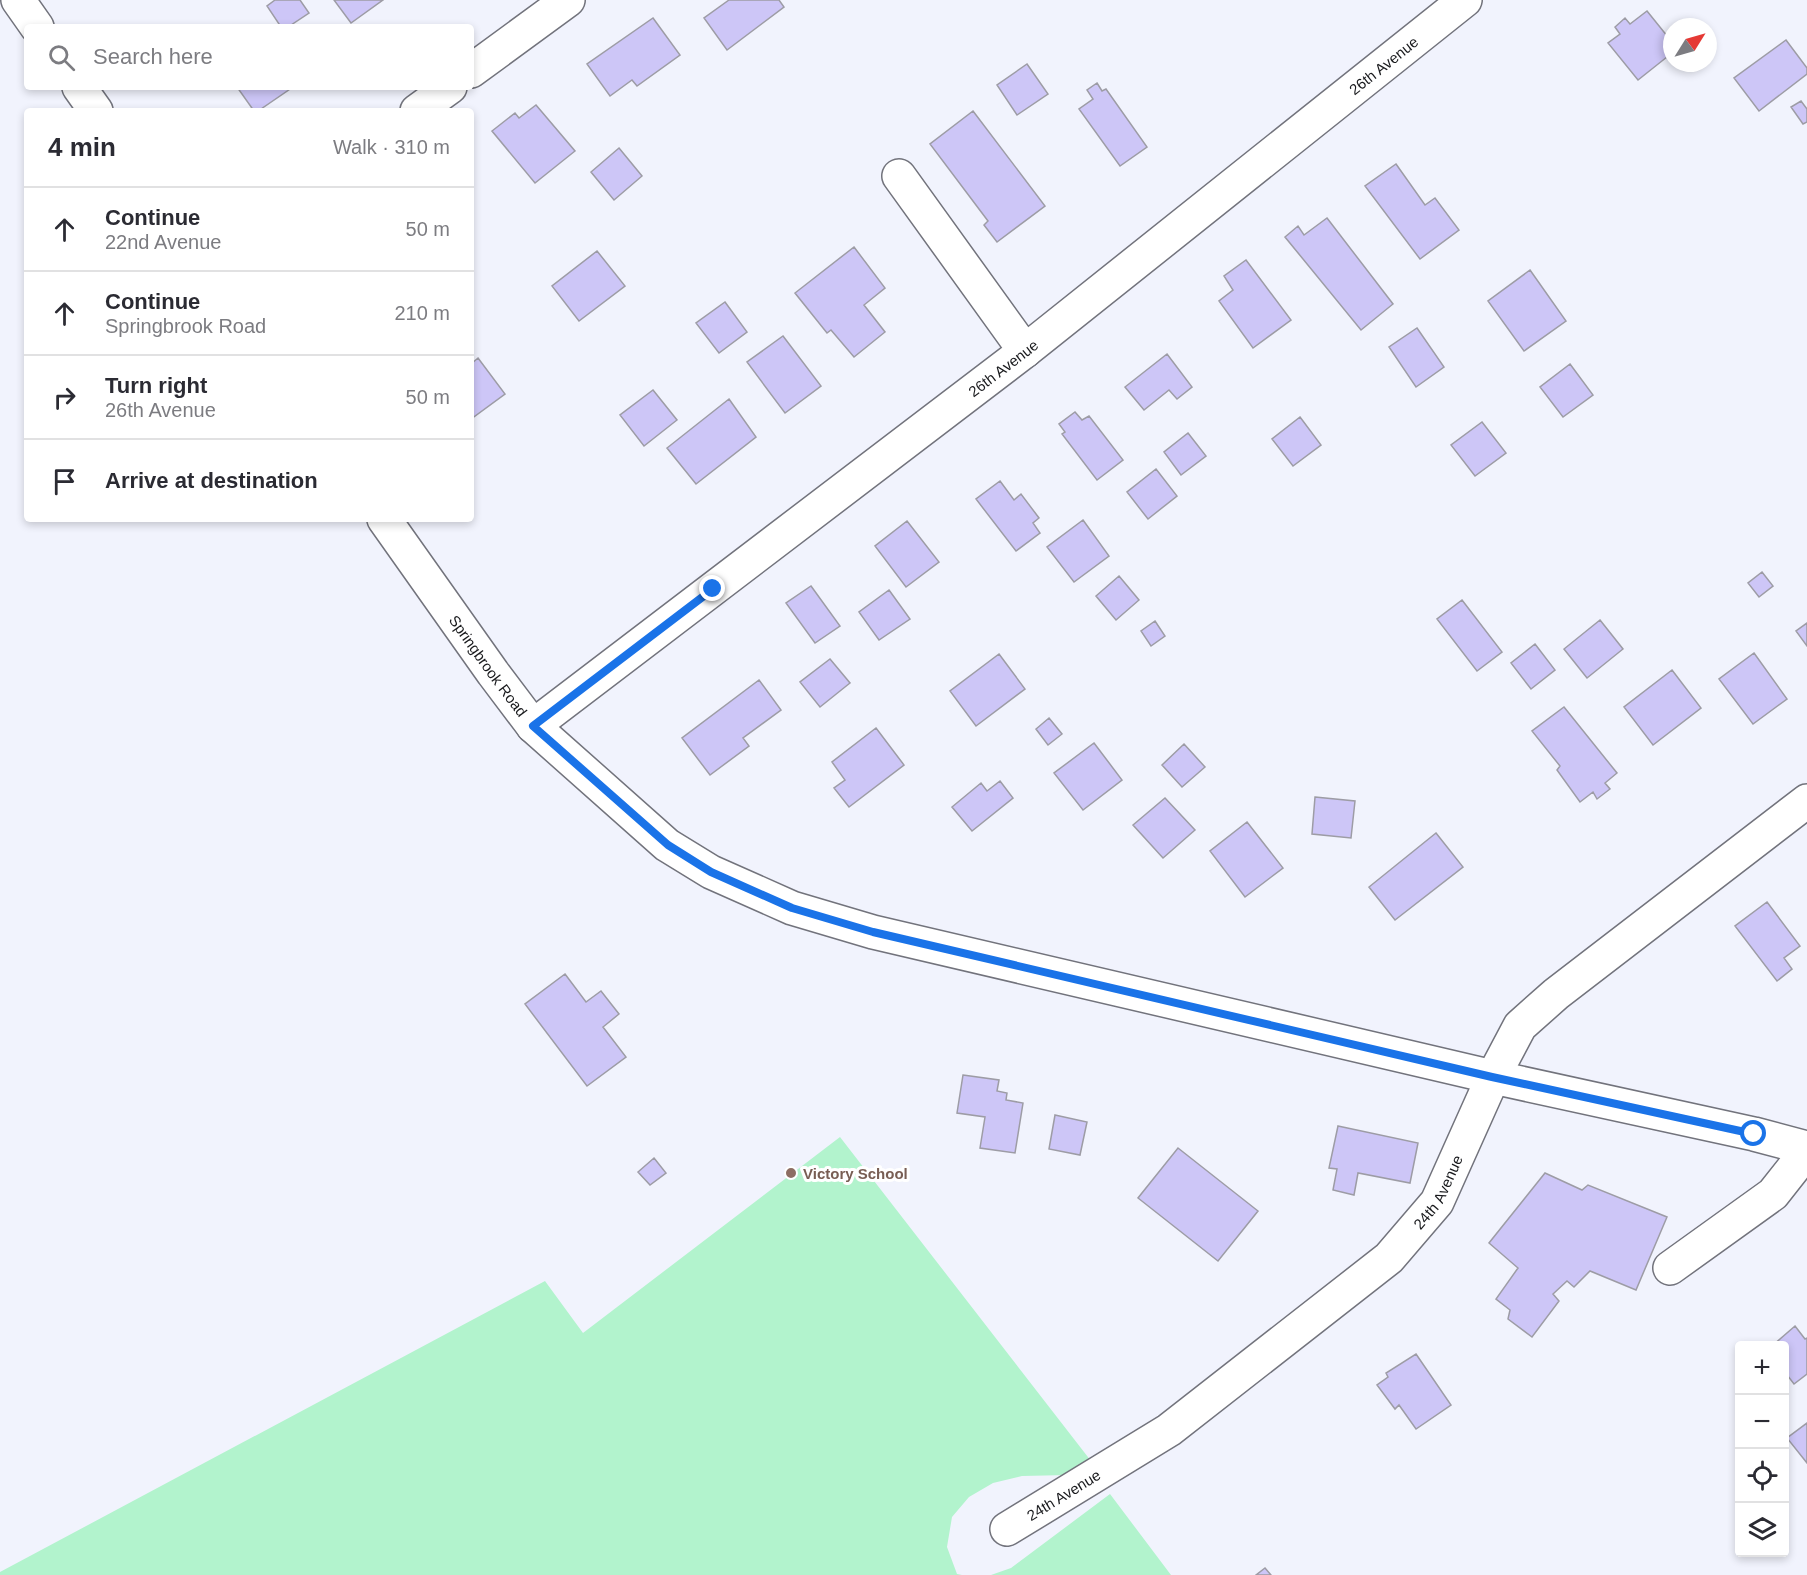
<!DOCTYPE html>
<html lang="en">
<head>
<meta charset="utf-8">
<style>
  :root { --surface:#fff; --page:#f7f7f7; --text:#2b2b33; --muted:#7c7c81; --line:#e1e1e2 }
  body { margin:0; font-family:Arial,sans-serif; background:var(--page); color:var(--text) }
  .controls { position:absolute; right:18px; bottom:18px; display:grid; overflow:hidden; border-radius:6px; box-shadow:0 3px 9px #0003 }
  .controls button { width:54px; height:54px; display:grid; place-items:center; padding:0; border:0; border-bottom:2px solid var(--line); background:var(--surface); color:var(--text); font:30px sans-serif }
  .compass { position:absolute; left:1663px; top:18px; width:54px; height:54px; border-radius:50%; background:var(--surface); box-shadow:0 3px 9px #0003; rotate:53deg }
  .stop { position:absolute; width:18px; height:18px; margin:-14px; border:4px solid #1a73e8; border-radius:50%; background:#fff }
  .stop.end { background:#1a73e8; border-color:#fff; box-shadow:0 2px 6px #0008 }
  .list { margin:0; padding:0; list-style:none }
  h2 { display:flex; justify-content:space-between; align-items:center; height:78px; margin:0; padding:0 24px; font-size:26px }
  h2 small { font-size:20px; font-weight:400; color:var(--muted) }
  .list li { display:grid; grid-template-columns:39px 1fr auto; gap:18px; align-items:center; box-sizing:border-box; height:84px; padding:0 24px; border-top:2px solid var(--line) }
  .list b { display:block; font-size:22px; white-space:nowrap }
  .list p { margin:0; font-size:20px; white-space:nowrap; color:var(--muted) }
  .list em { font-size:20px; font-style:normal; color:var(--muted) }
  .icon { flex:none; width:33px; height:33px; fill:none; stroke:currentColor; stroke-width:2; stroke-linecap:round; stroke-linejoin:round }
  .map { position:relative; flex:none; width:1807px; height:1575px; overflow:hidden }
  .search { position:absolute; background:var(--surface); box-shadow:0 3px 9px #0003; left:24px; top:24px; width:450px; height:66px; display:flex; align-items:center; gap:15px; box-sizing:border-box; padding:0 21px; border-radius:6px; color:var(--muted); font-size:22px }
  .panel { position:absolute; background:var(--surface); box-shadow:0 3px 9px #0003; left:24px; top:108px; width:450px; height:414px; border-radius:6px }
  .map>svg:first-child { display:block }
  .green { fill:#b2f3cd }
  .building { fill:#cdc6f7; stroke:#9d9ca5; stroke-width:1.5 }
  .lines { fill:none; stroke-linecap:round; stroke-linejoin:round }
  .minor-casing { stroke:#72737c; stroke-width:36 }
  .minor { stroke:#fff; stroke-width:33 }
  .route { stroke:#1a73e8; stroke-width:8 }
  .education-dot { fill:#8d6e63; stroke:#fff; stroke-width:2 }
  .labels { text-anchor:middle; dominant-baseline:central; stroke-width:6; stroke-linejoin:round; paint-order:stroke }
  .street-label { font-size:15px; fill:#18191c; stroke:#fff }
  .education-label { font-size:15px; font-weight:bold; fill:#785e54; stroke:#fff; text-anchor:start }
</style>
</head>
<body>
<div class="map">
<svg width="1807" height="1575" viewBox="0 0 1807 1575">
  <rect width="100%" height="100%" fill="#f1f3fd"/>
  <path class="green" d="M840 1137 1091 1461 1068 1475 1022 1476 993 1483 969 1497 952 1517 947 1547 957 1574 962 1575H0V1572L545 1281 583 1333Z
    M1110 1494 1171 1575H991L1011 1568Z"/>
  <path class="building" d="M275 0H300L309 13 288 27H281L267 6Z
    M334 0H383L351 23Z
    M729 0H779L784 7 727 50 704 18Z
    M1647 11 1672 42V53L1638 80 1608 43 1620 34 1615 27 1625 18 1630 24Z
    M653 18 680 55 637 86 632 80 610 96 587 64Z
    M1786 40 1807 68V74L1759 111 1734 78Z
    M1027 64 1048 94 1017 115 997 85Z
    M1097 83 1102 91 1106 89 1147 147 1120 166 1079 109 1093 99 1087 90Z
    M237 87H293L258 111H254Z
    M1801 101 1807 109V122L1803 124 1791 107Z
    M536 105 575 151 535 183 492 131 515 113 519 118Z
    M973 111 1045 206 997 242 984 225 988 221 930 144Z
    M619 148 642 176 614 200 591 172Z
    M1396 164 1425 205 1435 198 1459 230 1420 259 1365 186Z
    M1327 218 1393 304 1361 330 1285 237 1298 226 1304 235Z
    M854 247 885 288 864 305 885 332 854 357 831 330 827 333 795 293Z
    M597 251 625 286 579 321 552 286Z
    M1246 260 1291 320 1253 348 1219 301 1233 290 1224 276Z
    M1530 270 1566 321 1524 351 1488 301Z
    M725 302 747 332 719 353 696 323Z
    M1417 328 1444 367 1416 387 1389 347Z
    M783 336 821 386 785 413 747 362Z
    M1167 354 1192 387 1177 399 1169 390 1144 410 1125 387Z
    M478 358 505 394 471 419V364Z
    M1570 364 1593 395 1563 417 1540 387Z
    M653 390 677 420 644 446 620 415Z
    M729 399 756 437 696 484 667 448Z
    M1075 412 1082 420 1089 416 1123 460 1097 480 1062 434 1065 432 1059 424Z
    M1300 417 1321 445 1293 466 1272 439Z
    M1482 422 1506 453 1475 476 1451 445Z
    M1188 433 1206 456 1181 475 1164 452Z
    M1156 469 1177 496 1148 519 1127 492Z
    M1000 481 1014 500 1021 494 1039 518 1033 523 1040 533 1016 551 976 499Z
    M1083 520 1109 556 1074 582 1047 547Z
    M907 521 939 562 906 587 875 546Z
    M1762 572 1773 586 1759 597 1748 583Z
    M1119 576 1139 600 1116 620 1096 596Z
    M811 586 840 626 815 643 786 603Z
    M889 590 910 619 879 640 859 612Z
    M1462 600 1502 652 1477 671 1437 619Z
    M1600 620 1623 649 1587 678 1564 649Z
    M1155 621 1165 636 1151 646 1141 631Z
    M1807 623V646L1796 631Z
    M1535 644 1555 670 1531 689 1511 663Z
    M1754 653 1787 699 1753 724 1719 679Z
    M999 654 1025 689 976 726 950 691Z
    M830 659 850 683 820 707 800 682Z
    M1672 670 1701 708 1653 745 1624 707Z
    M759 680 781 710 743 738 749 746 710 775 682 738Z
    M1564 707 1617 773 1605 783 1610 789 1597 799 1593 792 1580 802 1557 770 1560 766 1532 731Z
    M1049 718 1062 734 1048 745 1036 729Z
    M876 728 904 765 849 807 834 788 845 780 832 762Z
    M1094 743 1122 780 1083 810 1054 773Z
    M1184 744 1205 767 1182 787 1162 765Z
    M1000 781 1013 798 972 831 952 807 981 783 987 791Z
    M1315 797 1355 801 1351 838 1312 834Z
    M1165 798 1195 830 1163 858 1133 825Z
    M1247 822 1283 868 1245 897 1210 851Z
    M1436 833 1463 867 1395 920 1369 887Z
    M1767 902 1800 946 1784 958 1792 969 1777 981 1735 926Z
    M565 974 586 1002 601 991 619 1014 603 1027 626 1057 587 1086 525 1004Z
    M963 1075 999 1080 997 1091 1007 1093 1006 1100 1023 1103 1015 1153 980 1148 985 1117 957 1113Z
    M1055 1115 1087 1122 1080 1155 1049 1149Z
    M1338 1126 1418 1143 1410 1183 1358 1173 1354 1195 1333 1190 1337 1169 1329 1168Z
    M1178 1148 1258 1211 1218 1261 1138 1198Z
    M654 1158 666 1173 650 1185 638 1172Z
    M1545 1173 1582 1190 1588 1185 1667 1217 1636 1290 1590 1271 1574 1287 1567 1281 1553 1294 1559 1301 1532 1337 1508 1319 1510 1310 1496 1299 1518 1268 1489 1243Z
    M1795 1326 1805 1339 1807 1338V1374L1794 1384 1784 1371V1346H1772Z
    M1416 1354 1451 1405 1416 1429 1399 1405 1395 1409 1377 1385 1388 1377 1386 1373Z
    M1807 1423V1463L1787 1438Z
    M1265 1568 1271 1575H1256Z"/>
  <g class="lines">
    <defs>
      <g id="minor">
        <path d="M18 0 37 27"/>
        <path d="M471 71 568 0"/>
        <path d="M79 87 96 111"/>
        <path d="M417 111 450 87"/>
        <path d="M899 176 1025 351"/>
        <path id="s1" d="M384 519 493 673 533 726 667 845 711 872 792 908 873 932 1493 1077 1754 1134 1807 1148"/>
        <path id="s2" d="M533 726 1025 351 1465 0"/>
        <path d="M1670 1268 1773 1194 1807 1151"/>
        <path id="s3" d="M1007 1529 1169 1430 1389 1258 1437 1202 1493 1077 1520 1026 1556 994 1807 801"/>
      </g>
    </defs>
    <use href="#minor" class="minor-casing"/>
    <use href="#minor" class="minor"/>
  </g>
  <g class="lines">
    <path class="route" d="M713 589 533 726 668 845 711 872 792 908 873 932 1492 1077 1754 1134"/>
  </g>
  <circle class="education-dot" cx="791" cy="1173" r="6"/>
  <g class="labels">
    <g class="street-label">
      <text stroke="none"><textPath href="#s2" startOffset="1077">26th Avenue</textPath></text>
      <text stroke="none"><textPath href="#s2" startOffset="591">26th Avenue</textPath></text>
      <text stroke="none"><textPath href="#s1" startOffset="180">Springbrook Road</textPath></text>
      <text stroke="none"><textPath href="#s3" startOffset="552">24th Avenue</textPath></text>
      <text stroke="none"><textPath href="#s3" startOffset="66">24th Avenue</textPath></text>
    </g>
    <g class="education-label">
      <text x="803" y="1173">Victory School</text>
    </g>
  </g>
</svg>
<div class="controls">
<button>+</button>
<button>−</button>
<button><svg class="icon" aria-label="locate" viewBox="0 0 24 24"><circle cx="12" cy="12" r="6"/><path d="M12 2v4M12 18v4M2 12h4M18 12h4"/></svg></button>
<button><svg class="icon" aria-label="layers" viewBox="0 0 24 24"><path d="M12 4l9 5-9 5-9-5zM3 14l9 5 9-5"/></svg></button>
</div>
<svg class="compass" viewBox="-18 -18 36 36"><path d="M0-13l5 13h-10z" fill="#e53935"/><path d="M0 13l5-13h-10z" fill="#7c7c81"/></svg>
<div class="stop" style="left:1754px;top:1134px"></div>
<div class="stop end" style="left:713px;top:589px"></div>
<div class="search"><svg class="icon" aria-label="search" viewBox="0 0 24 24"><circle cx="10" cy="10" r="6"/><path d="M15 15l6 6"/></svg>Search here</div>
<section class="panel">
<h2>4 min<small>Walk · 310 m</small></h2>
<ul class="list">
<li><svg class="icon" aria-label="ahead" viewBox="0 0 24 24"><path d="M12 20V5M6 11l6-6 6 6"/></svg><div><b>Continue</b><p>22nd Avenue</p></div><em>50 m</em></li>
<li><svg class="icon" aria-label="ahead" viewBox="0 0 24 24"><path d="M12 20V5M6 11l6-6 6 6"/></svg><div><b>Continue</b><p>Springbrook Road</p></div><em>210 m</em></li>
<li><svg class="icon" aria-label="right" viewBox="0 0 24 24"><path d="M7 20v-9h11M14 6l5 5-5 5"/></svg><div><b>Turn right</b><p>26th Avenue</p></div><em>50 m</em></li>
<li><svg class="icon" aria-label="arrive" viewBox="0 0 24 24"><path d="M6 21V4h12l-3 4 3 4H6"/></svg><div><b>Arrive at destination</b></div></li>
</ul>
</section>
</div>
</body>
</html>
